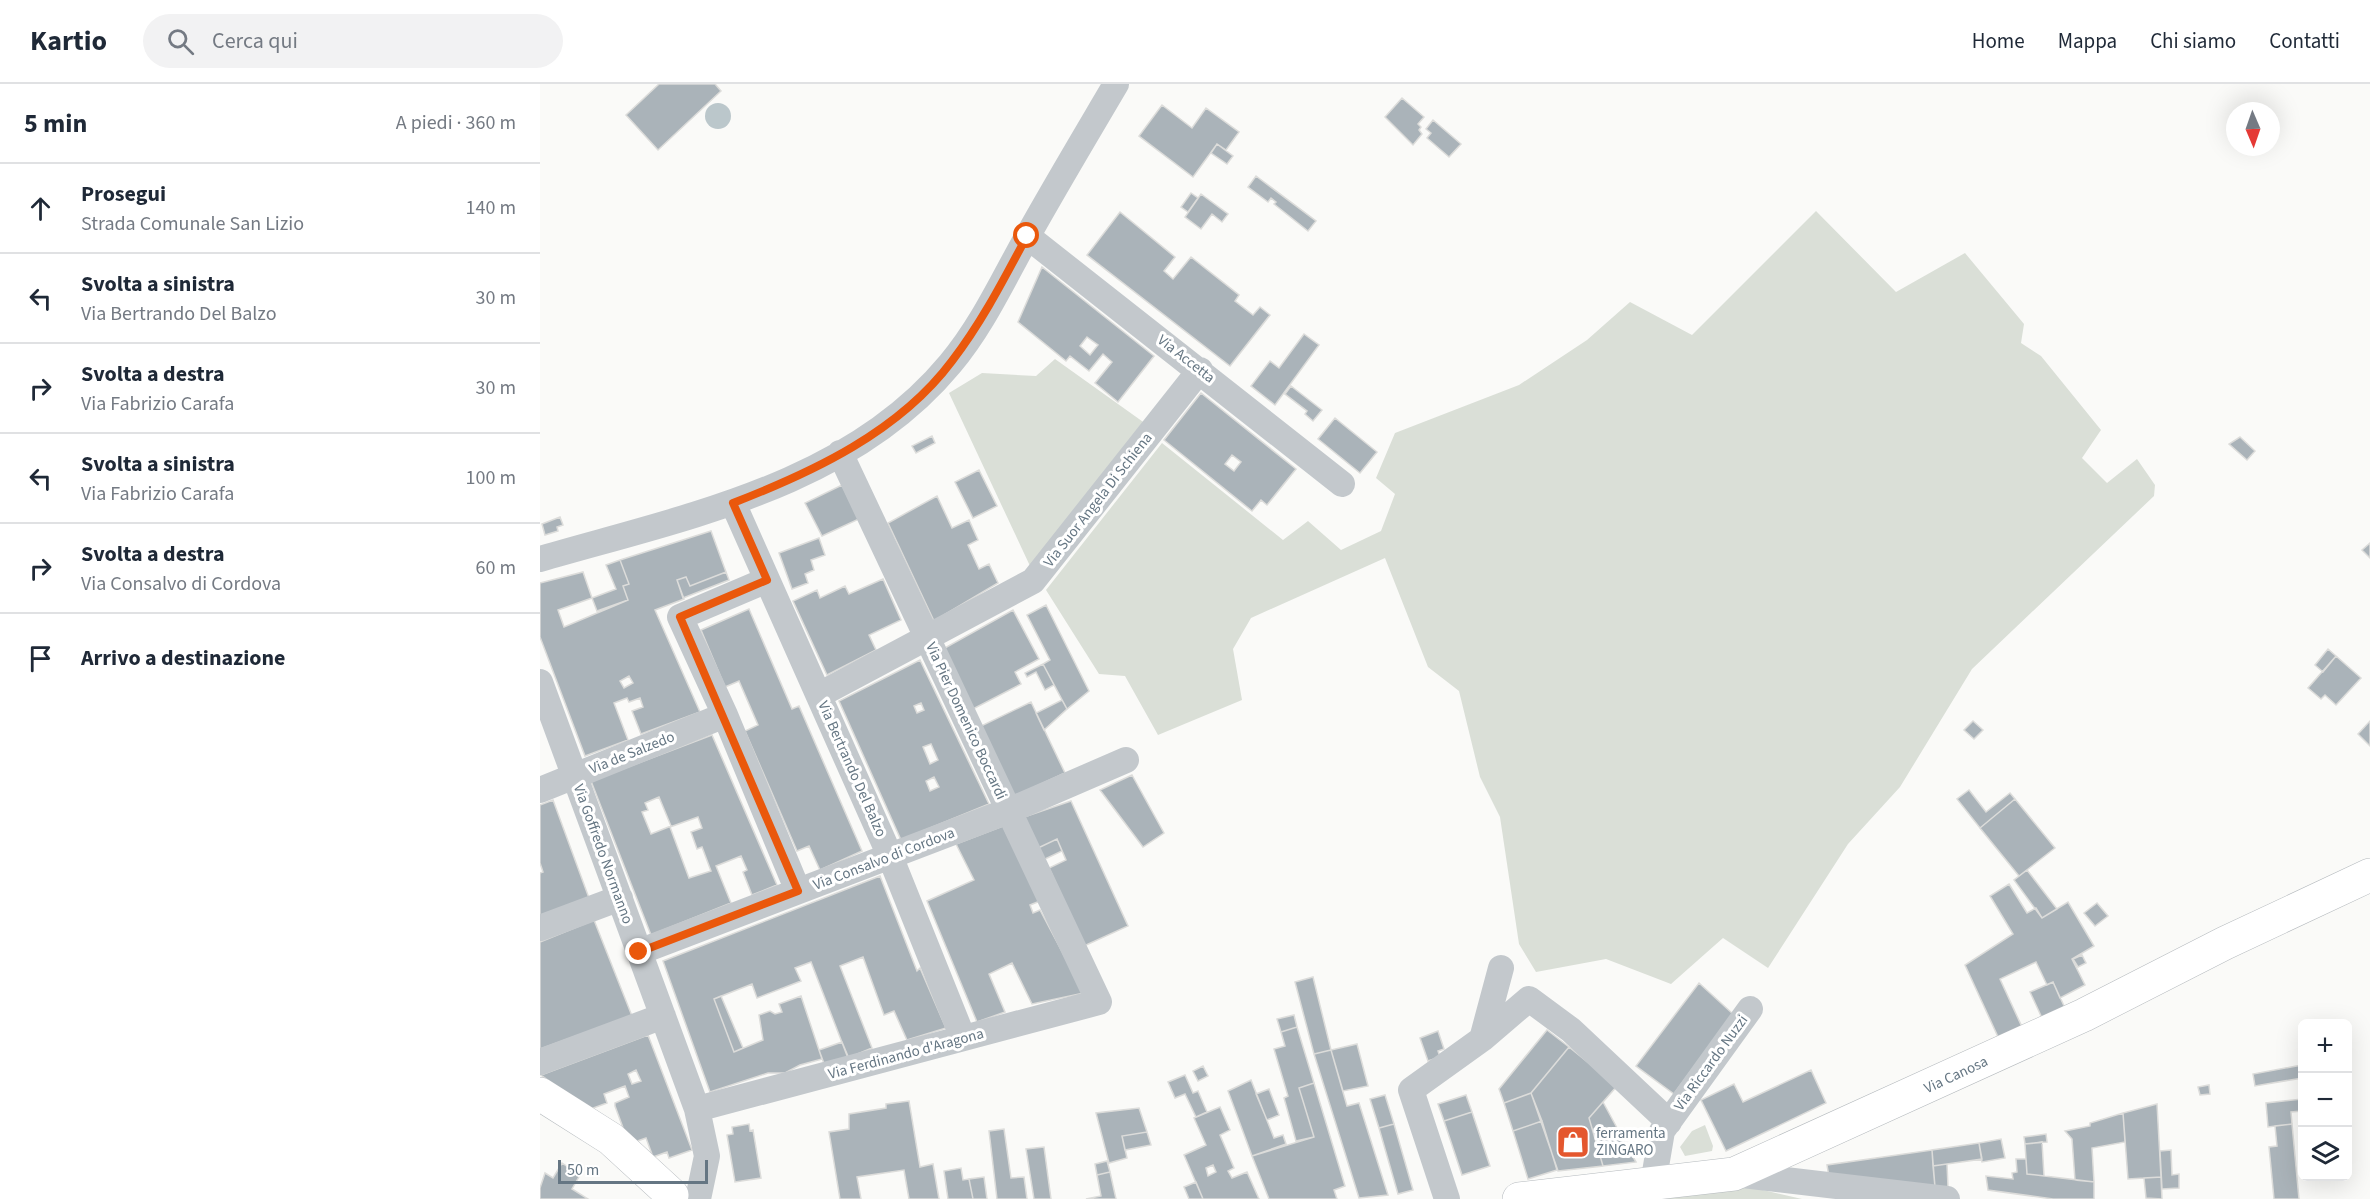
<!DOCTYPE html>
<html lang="it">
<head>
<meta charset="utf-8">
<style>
  :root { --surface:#fff; --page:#f2f2f3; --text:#1f2937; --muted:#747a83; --line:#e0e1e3 }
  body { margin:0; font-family:"Source Sans 3",sans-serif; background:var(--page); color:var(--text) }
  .controls { position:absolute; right:18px; bottom:18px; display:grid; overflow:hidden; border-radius:9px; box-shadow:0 6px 24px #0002 }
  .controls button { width:54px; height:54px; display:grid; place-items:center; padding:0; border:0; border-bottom:2px solid var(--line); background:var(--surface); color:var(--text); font:30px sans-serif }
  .compass { position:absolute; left:1686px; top:18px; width:54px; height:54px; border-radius:50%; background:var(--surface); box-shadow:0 6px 24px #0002; rotate:178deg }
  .scale { position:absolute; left:18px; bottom:15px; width:150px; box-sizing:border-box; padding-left:6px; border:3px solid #657683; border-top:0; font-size:16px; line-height:21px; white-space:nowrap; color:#657683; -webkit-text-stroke:4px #fff; paint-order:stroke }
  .stop { position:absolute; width:18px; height:18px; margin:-14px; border:4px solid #ea580c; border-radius:50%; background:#fff }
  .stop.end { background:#ea580c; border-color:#fff; box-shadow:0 2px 6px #0008 }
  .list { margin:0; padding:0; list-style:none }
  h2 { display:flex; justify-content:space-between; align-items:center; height:78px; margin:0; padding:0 24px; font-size:26px }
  h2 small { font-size:20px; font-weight:400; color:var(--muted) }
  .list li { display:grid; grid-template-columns:39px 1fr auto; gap:18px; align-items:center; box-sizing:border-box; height:90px; padding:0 24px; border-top:2px solid var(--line) }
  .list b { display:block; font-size:22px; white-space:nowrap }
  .list p { margin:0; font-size:20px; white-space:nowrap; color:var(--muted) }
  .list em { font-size:20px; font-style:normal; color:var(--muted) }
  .icon { flex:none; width:33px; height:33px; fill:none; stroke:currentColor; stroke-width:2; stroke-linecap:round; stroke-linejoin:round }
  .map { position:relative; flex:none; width:1830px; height:1115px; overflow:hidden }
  header { display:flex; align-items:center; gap:36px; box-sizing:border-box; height:84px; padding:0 30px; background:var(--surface); border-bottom:2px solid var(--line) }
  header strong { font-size:28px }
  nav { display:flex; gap:33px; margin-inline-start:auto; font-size:21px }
  .search { width:420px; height:54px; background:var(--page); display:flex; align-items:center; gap:15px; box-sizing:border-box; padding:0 21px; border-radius:33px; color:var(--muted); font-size:22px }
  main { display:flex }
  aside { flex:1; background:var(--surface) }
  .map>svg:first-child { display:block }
  .green { fill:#dadfd7 }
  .water { fill:#bbc7cb }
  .building { fill:#aab3b9; stroke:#dcdcda; stroke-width:1.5; fill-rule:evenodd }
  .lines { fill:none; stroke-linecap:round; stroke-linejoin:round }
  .major-casing { stroke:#b5babe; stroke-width:34 }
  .minor { stroke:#c3c8cc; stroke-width:26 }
  .major { stroke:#fff; stroke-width:33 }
  .route { stroke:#ea580c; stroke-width:8 }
  .labels { text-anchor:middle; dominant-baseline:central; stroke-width:6; stroke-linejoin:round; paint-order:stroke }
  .street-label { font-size:15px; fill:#657683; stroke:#fff }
  .poi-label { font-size:15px; fill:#657683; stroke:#fff; text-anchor:start }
</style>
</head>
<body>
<header>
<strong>Kartio</strong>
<div class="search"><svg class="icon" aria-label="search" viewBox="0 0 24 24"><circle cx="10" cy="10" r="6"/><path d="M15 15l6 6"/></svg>Cerca qui</div>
<nav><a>Home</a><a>Mappa</a><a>Chi siamo</a><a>Contatti</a></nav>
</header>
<main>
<aside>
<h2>5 min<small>A piedi · 360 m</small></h2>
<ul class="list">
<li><svg class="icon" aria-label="ahead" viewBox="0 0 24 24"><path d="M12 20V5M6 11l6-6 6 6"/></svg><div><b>Prosegui</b><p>Strada Comunale San Lizio</p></div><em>140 m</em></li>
<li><svg class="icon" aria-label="left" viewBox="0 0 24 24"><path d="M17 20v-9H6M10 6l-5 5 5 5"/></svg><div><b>Svolta a sinistra</b><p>Via Bertrando Del Balzo</p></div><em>30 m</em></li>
<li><svg class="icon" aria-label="right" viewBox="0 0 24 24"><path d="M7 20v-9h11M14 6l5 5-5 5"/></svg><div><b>Svolta a destra</b><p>Via Fabrizio Carafa</p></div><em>30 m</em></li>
<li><svg class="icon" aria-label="left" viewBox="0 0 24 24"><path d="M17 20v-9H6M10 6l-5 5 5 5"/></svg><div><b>Svolta a sinistra</b><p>Via Fabrizio Carafa</p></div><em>100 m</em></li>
<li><svg class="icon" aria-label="right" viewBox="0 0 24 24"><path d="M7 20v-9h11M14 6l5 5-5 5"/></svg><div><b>Svolta a destra</b><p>Via Consalvo di Cordova</p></div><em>60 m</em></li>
<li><svg class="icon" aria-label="arrive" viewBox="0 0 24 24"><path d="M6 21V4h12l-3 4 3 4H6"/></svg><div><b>Arrivo a destinazione</b></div></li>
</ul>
</aside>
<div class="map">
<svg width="1830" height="1115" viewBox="0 0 1830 1115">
  <rect width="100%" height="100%" fill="#fafaf8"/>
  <path class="green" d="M1276 127 1356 208 1425 169 1484 240 1481 259 1501 272 1561 346 1542 374 1567 399 1597 375 1615 401 1614 412 1432 585 1360 703 1308 760 1228 884 1183 854 1131 900 1066 875 996 888 979 860 960 733 940 693 919 607 888 583 845 474 711 534 693 565 702 616 618 651 585 592 559 590 506 506 622 359 743 456 768 437 801 466 841 447 855 410 836 394 855 349 979 301 1047 256 1090 218 1152 251Z
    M515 275 606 340 490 482 409 309 442 289 496 292Z
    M1165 1041 1173 1062 1172 1067 1145 1072 1140 1063 1152 1047Z
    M1210 1103 1262 1115H1112Z"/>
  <path class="water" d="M165 32a13 13 0 1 1 26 0a13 13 0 1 1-26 0Z"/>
  <path class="building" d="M119 0H175L181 7 118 66 86 31Z
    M862 14 884 33 878 40 881 43 879 46 882 50 873 61 845 33Z
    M622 21 652 44 666 24 699 48 686 66 677 60 653 93 599 52Z
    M893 36 921 60 909 73 887 54 891 49 886 45Z
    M677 60 693 72 687 80 671 69Z
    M716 92 776 137 768 147 734 120 736 118 731 114 728 118 708 103Z
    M651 109 658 114 648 128 641 123Z
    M661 110 688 130 682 138 672 130 661 145 645 133Z
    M580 128 635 173 624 187 633 195 651 173 699 211 695 217 713 231 720 223 730 231 690 282 547 171Z
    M502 183 614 272 578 318 555 299 572 278 563 270 549 287 530 272 526 277 478 238ZM547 253 558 261 550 271 540 262Z
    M764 250 779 261 735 321 711 302 730 277 739 284Z
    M751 302 782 326 773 337 765 330 767 327 745 310Z
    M661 309 756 385 727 421 721 416 712 427 624 356ZM692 371 701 378 694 387 685 380Z
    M795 334 837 368 820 389 778 355Z
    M392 352 395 359 376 369 372 362Z
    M1700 353 1715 367 1707 376 1689 360Z
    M439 386 457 422 433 434 415 398Z
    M302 401 319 435 282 452 265 419Z
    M397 412 412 444 429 436 438 456 428 461 439 485 449 480 458 499 394 537 348 439Z
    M20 433 23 441 17 443 18 447 5 451 2 440Z
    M171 447 186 488 150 502 146 493 137 496 144 515 115 526 160 628 101 650 92 627 103 623 100 614 89 618 87 614 74 619 88 656 45 672 0 553V499L43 488 52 514 18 526 24 543 88 516 83 502 89 500 80 476ZM89 592 93 599 84 604 80 597Z
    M279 454 285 471 271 476 274 486 265 490 268 499 252 505 239 469Z
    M1830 459V474L1822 466Z
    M80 476 89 500 83 502 88 516 57 527 52 514 76 505 66 481Z
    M186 488 189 496 143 514 137 496 146 493 150 502Z
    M343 495 361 536 329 551 336 566 287 591 253 517 277 506 280 514 305 502 309 510Z
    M506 521 549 607 527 625 503 580 510 576 487 531Z
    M209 525 252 625 259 622 322 767 280 786 269 762 257 767 205 647 218 641 199 597 185 603 161 546Z
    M473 526 499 575 475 588 481 600 431 626 403 565Z
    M1788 565 1796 572 1783 588 1775 581Z
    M1796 572 1821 594 1796 621 1785 611 1781 615 1768 604Z
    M380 576 449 720 361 756 299 617ZM381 619 384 626 377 629 374 622ZM391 660 398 676 390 680 383 663ZM394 693 399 703 390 707 386 697Z
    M503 580 514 601 505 606 496 588 487 593 485 589Z
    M522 616 527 625 504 646 496 629Z
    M491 618 525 689 473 713 439 643Z
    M1433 637 1443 646 1434 655 1424 646Z
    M1830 637V662L1818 650Z
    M172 651 237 801 212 811 203 788 207 786 201 772 176 782 191 819 111 851 51 697ZM119 713 131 742 111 750 102 728 108 726 105 719ZM158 733 162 744 151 748 157 765 162 763 171 787 149 794 130 743Z
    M592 691 624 749 603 763 560 706Z
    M1429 706 1446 728 1470 709 1475 715 1440 744 1417 715Z
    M1475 715 1515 764 1479 792 1440 744Z
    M13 716 49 814 0 832V789L3 788 0 779V721Z
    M531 717 588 842 544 862 509 784 526 776 517 755 498 764 484 733Z
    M463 742 500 817 490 821 493 829 500 826 544 909 492 920 472 879 449 890 465 928 437 938 387 817 434 796 416 760Z
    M517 755 522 767 503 776 498 764Z
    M1487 786 1517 825 1502 834 1474 796Z
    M340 792 377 887 380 884 406 944 367 956 354 927 344 931 323 873 300 882 332 964 308 974 271 878 255 884 261 897 217 914 212 900 174 915 194 968 223 956 219 931 230 927 235 930 242 928 239 920 261 912 282 975 260 981 245 989H228L170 1008 123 877Z
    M1469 800 1487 829 1496 824 1502 834 1528 818 1554 862 1532 875 1545 901 1520 914 1513 898 1507 901 1496 878 1460 895 1482 943 1459 955 1425 881 1473 850 1450 812Z
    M1557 819 1568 832 1555 842 1544 829Z
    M54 836 92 932 0 965V858Z
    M1542 871 1546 879 1538 883 1533 875Z
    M773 893 791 966 774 970 755 898Z
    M1513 898 1525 924 1502 934 1490 908Z
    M1159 899 1193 930 1134 1010 1096 982Z
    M181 912 203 964 194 968 174 915Z
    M754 931 757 943 741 948 737 935Z
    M757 943 774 999 759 1004 774 1053 756 1057 744 1014 748 1012 734 965 745 962 741 948Z
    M1007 946 1029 963 991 1009 964 1019 959 1005Z
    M898 947 904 965 898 967 900 973 888 977 880 954Z
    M108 951 152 1066 129 1074 127 1068 113 1073 106 1054 89 1060 75 1022V1019L89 1013 85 1002 64 1010 67 1019 48 1026 1 991ZM96 986 101 997 92 1000 88 990Z
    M302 958 310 977 286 985 279 966Z
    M817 960 828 1002 803 1007 791 966Z
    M1029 963 1077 1002 1049 1034 1063 1082 1018 1087 991 1009Z
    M791 966 807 1022 819 1019 848 1111 819 1114 774 970Z
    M1762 981V994L1715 1002 1713 990Z
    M663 982 668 992 658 997 653 987Z
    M1271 986 1286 1019 1186 1067 1161 1016 1194 1000 1203 1018Z
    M645 991 653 1009 658 1007 667 1028 656 1033 645 1010 635 1014 628 998Z
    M711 996 734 1054 743 1051 746 1060 712 1072 688 1007Z
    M774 999 805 1102 794 1106 797 1115H729L712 1072 774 1053 759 1004Z
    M1669 1001 1670 1010 1660 1011 1658 1003Z
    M729 1005 739 1031 727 1036 716 1010Z
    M991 1009 1002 1037 973 1047 964 1019Z
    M845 1011 854 1040 839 1044 830 1015Z
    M926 1011 932 1028 904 1037 898 1020Z
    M1762 1015V1027L1751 1028 1752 1040 1728 1043 1726 1019Z
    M369 1017 380 1083 393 1080 399 1115H369L364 1086 317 1093 321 1115H300L289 1048 309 1045V1030L346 1024V1020Z
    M1063 1018 1089 1066 1096 1078 1063 1082 1049 1034Z
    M1617 1020 1621 1093 1588 1095 1583 1029Z
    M680 1023 690 1046 680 1051 694 1084 688 1087 692 1094 707 1088 719 1115H663L644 1071 666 1061 654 1034ZM673 1081 676 1088 668 1092 666 1084Z
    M599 1024 607 1048 582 1052 587 1074 569 1079 556 1029Z
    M932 1028 950 1082 922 1091 904 1037Z
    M1583 1029 1585 1058 1552 1064 1554 1098 1535 1096 1532 1055 1525 1047 1550 1042V1039Z
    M1002 1037 1017 1086 988 1095 973 1047Z
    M209 1040 210 1047 213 1046 221 1094 195 1098 187 1051 193 1050 192 1043Z
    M854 1040 873 1106 858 1110 839 1044Z
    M1752 1040 1759 1115H1734L1729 1063 1737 1062 1735 1042Z
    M464 1045 471 1094 484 1093 487 1115H457L449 1047Z
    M607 1048 611 1061 585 1066 582 1052Z
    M1506 1050 1507 1058 1485 1060 1484 1053Z
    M1461 1055 1465 1074 1442 1078 1439 1059Z
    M1502 1058 1504 1092 1487 1090 1485 1060Z
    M1439 1059 1442 1075 1393 1082 1392 1066Z
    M504 1063 511 1115H494L486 1065Z
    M1392 1066 1395 1103 1289 1093 1287 1081Z
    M1631 1066 1632 1091 1639 1090V1104L1622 1105 1620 1067Z
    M1476 1075H1486L1487 1090 1554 1098V1115H1513L1448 1106 1446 1092 1473 1095 1472 1089 1477 1088Z
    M567 1077 570 1088 557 1091 555 1080Z
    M22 1079 40 1091 32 1105 48 1115H0V1104L5 1089 13 1094Z
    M1407 1080 1408 1103H1395L1393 1082Z
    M421 1084 423 1096 429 1095 433 1115H408L404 1087Z
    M570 1088 576 1115H546L561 1112 557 1091Z
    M444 1093 447 1115H433L429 1095Z
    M1621 1093 1622 1115 1606 1114 1604 1094Z
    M656 1098 663 1115H649L644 1103Z"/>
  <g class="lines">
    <defs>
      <path id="major" d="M0 1010 71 1055 132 1111
        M979 1115 1194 1090 1544 931 1685 859 1830 791"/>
    </defs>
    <use href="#major" class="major-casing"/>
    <path class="minor" d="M487 152 802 400
      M193 419 350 772 423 954
      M0 475C144 433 309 402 410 280 442 242 463 196 487 153 516 101 546 51 576 0
      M227 496 140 533 185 631 258 807
      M0 598 157 1025 167 1072 158 1115
      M279 611 493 497 660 286
      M0 706 185 631
      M0 844 80 814
      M99 868 468 727 586 676
      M942 955 989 915 1031 946 1129 1038
      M0 978 123 932
      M157 1025 559 918 300 369
      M1194 1090 1407 1115
      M1113 1100 1122 1047 1210 925
      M907 1115 871 1006 942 955 961 884"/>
    <use href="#major" class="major"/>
  </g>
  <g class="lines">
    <path class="route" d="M99 868 258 807 140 533 227 496 193 419C273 388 359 348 412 277 442 238 464 195 487 152"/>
  </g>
  <defs>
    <symbol id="shop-square" viewBox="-11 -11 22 22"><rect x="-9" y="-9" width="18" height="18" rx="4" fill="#e4572e" stroke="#fff"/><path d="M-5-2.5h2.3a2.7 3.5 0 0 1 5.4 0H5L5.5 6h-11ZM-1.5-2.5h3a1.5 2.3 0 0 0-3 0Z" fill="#fff"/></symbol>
  </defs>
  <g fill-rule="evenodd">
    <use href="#shop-square" x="1014" y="1039" width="38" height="38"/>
  </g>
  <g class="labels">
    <g class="street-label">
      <text transform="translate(646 275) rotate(38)">Via Accetta</text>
      <text transform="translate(558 416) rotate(-52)">Via Suor Angela Di Schiena</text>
      <text transform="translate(426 637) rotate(65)">Via Pier Domenico Boccardi</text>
      <text transform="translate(92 669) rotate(-22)">Via de Salzedo</text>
      <text transform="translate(312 685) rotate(66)">Via Bertrando Del Balzo</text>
      <text transform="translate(63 770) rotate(70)">Via Goffredo Normanno</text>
      <text transform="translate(344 775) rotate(-21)">Via Consalvo di Cordova</text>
      <text transform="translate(366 970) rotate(-15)">Via Ferdinando d'Aragona</text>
      <text transform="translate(1171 979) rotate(-54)">Via Riccardo Nuzzi</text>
      <text transform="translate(1416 991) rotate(-25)">Via Canosa</text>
    </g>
    <g class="poi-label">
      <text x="1056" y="1049">ferramenta<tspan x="1056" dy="17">ZINGARO</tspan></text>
    </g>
  </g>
</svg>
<div class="controls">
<button>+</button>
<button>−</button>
<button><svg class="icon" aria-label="layers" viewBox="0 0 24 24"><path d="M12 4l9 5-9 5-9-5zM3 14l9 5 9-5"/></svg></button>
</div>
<svg class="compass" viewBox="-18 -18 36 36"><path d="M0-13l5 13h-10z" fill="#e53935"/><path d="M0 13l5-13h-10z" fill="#747a83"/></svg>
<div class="scale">50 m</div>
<div class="stop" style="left:487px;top:152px"></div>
<div class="stop end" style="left:99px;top:868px"></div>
</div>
</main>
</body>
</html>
